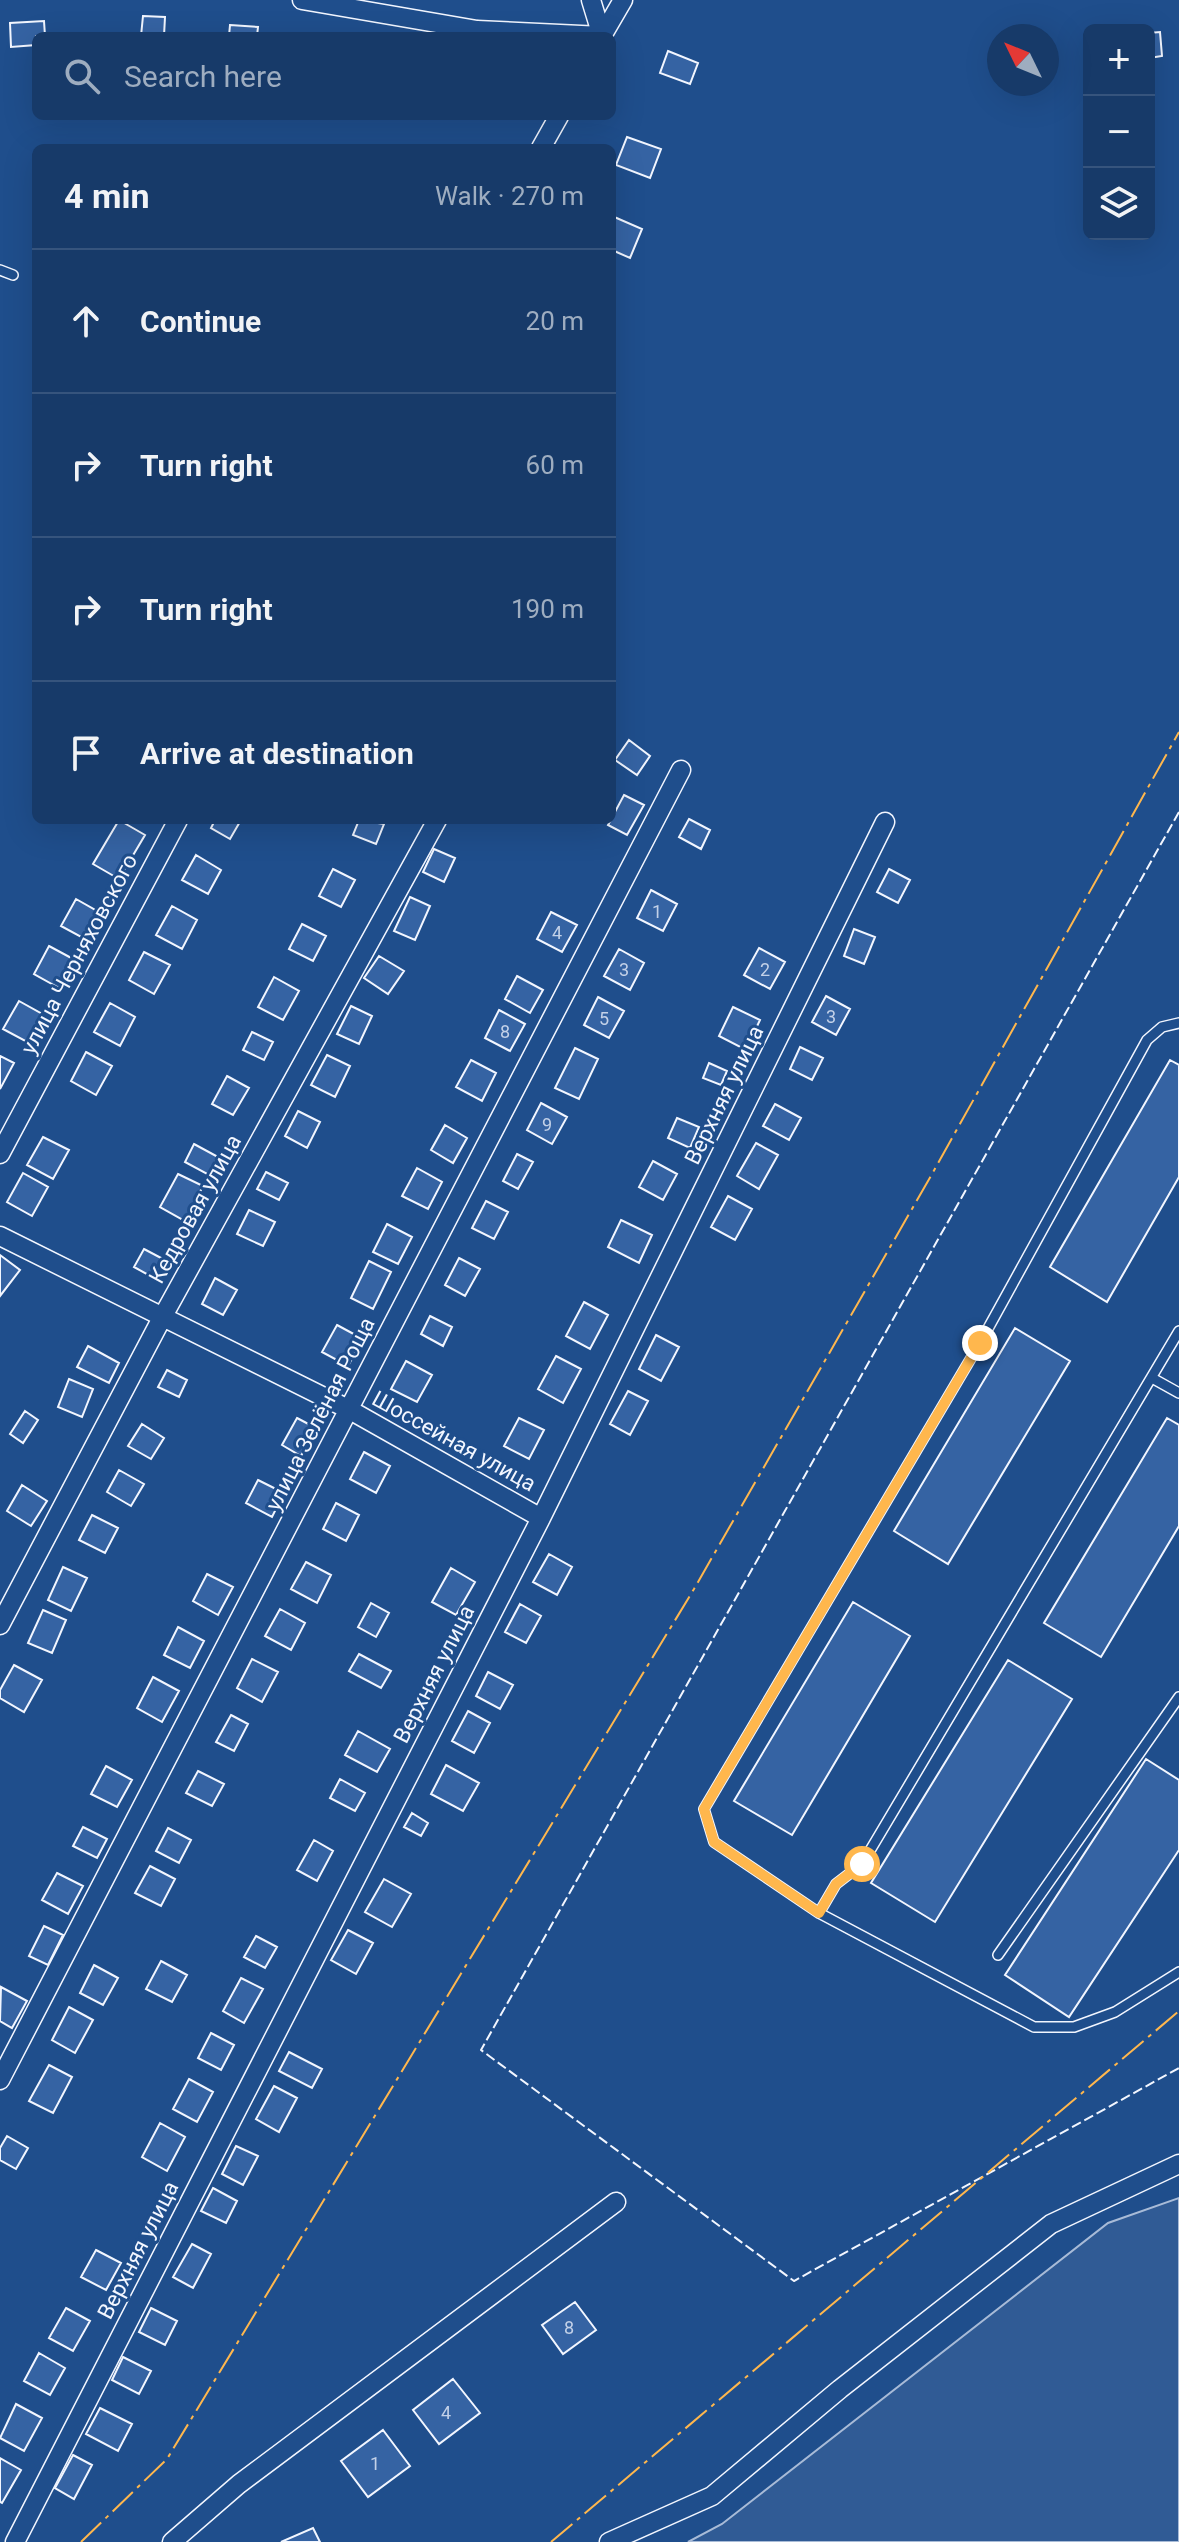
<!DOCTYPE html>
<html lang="en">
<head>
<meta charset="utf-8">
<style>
  :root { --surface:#173a69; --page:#20416f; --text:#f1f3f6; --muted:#9eadc0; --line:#36547d }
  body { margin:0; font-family:Roboto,sans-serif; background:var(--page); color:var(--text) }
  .controls { position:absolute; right:24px; top:24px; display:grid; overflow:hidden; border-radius:12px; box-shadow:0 8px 32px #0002 }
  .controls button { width:72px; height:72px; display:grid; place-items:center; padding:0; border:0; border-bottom:2px solid var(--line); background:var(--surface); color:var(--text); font:40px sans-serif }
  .compass { position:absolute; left:987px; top:24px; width:72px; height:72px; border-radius:50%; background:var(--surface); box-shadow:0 8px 32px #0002; rotate:313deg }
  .stop { position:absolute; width:24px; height:24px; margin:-18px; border:6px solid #ffb74d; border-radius:50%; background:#fff }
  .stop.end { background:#ffb74d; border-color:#fff; box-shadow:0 2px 8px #0008 }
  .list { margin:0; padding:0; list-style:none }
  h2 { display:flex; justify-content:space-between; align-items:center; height:104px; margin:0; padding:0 32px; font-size:34px }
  h2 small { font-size:26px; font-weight:400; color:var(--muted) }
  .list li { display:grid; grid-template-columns:52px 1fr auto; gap:24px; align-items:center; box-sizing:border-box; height:144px; padding:0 32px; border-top:2px solid var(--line) }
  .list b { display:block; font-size:30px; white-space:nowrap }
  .list em { font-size:26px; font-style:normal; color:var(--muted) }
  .icon { flex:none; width:44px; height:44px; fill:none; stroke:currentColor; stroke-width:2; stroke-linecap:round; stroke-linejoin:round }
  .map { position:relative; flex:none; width:1179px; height:2542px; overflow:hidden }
  .search { position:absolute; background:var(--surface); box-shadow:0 8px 32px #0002; left:32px; top:32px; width:584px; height:88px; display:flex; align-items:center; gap:20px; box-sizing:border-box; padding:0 28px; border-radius:12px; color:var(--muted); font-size:30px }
  .panel { position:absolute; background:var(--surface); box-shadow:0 8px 32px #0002; left:32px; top:144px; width:584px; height:680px; border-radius:12px }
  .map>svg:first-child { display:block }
  .built { fill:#305b95; stroke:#a8bbd7; stroke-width:2 }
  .building { fill:#3563a3; stroke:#f2f6ff; stroke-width:2 }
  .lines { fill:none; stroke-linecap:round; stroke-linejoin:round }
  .service-casing { stroke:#f2f6ff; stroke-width:12 }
  .minor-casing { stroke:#f2f6ff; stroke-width:21 }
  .service { stroke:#1f4e8c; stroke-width:9 }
  .minor { stroke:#1f4e8c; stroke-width:18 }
  .fence { stroke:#f2f6ff; stroke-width:2; stroke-dasharray:10 4; stroke-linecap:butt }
  .power { stroke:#ffb74d; stroke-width:2; stroke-dasharray:28 6 4 6; stroke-linecap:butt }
  .route { stroke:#ffb74d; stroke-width:10 }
  .labels { text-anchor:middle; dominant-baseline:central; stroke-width:6; stroke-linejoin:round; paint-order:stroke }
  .number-label { font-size:18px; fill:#c3d1e8 }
  .street-label { font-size:22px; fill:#f2f6ff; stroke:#1f4e8c }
</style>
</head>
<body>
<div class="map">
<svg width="1179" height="2542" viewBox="0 0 1179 2542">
  <rect width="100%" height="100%" fill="#1f4e8c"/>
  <path class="built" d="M1179 2198V2542H688L722 2524 1108 2223Z"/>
  <path class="building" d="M143 16 165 17 164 36H141Z
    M44 21 45 36H36V45L11 47 10 23Z
    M230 25 258 27 257 36H229Z
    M1160 32 1162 56 1149 58V33Z
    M668 51 698 63 690 84 660 73Z
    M627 137 661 149 650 178 616 165Z
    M612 216 642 229 630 258 612 250Z
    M629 740 650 756 637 775 615 760Z
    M624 795 644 805 627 835 608 825Z
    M689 819 710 830 701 849 679 837Z
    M119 820 145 835 119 879 93 864Z
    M215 820H241L230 839 211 828Z
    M359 820 384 824 376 844 353 835Z
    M434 849 455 858 444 882 423 872Z
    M196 855 221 870 208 894 182 880Z
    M333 869 355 880 341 907 319 896Z
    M889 869 910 880 898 903 877 892Z
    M651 890 677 904 663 931 637 918Z
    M410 897 430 906 415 940 394 931Z
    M76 899 97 911 83 938 61 926Z
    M172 906 197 920 182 949 156 935Z
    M551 912 577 925 562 952 537 939Z
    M302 924 326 936 313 961 289 949Z
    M854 929 875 937 864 964 844 956Z
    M49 946 75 960 59 988 34 974Z
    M759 948 785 962 770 989 744 975Z
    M619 949 644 963 630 990 604 976Z
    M144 952 170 965 154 994 129 980Z
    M379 956 404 971 388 994 364 978Z
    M517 976 543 990 530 1013 505 999Z
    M274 977 299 991 283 1020 258 1007Z
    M826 996 850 1009 836 1035 812 1022Z
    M598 997 624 1011 609 1038 584 1025Z
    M19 1001 44 1015 29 1043 3 1029Z
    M110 1003 135 1017 120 1046 94 1032Z
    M351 1006 372 1016 359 1044 337 1034Z
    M733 1007 760 1020 746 1050 719 1036Z
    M499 1010 525 1024 510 1051 485 1038Z
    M252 1032 273 1042 264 1060 243 1050Z
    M800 1047 823 1058 812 1080 790 1069Z
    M575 1048 598 1059 579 1099 555 1088Z
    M86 1052 112 1066 96 1095 71 1081Z
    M327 1055 350 1066 335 1097 311 1085Z
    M0 1056 14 1063 0 1089Z
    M471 1060 496 1073 482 1101 456 1087Z
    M1170 1060 1179 1065V1177L1107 1302 1050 1267Z
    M709 1063 727 1071 721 1085 703 1078Z
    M227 1076 249 1088 233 1115 212 1104Z
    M541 1103 567 1117 552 1144 527 1130Z
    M775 1104 801 1118 789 1140 763 1126Z
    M298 1111 320 1122 307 1148 285 1136Z
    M677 1118 699 1127 690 1148 668 1138Z
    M445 1125 467 1138 453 1163 431 1150Z
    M43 1137 69 1150 53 1179 27 1165Z
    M756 1143 778 1155 759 1189 737 1176Z
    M194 1144 218 1157 209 1175 185 1162Z
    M517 1154 533 1162 518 1189 503 1181Z
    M653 1161 677 1174 663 1200 639 1187Z
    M417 1168 442 1182 428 1209 402 1196Z
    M266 1172 288 1183 279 1200 257 1189Z
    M23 1173 48 1187 32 1216 7 1202Z
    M178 1174 203 1186 185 1221 160 1207Z
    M728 1196 752 1209 735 1240 711 1227Z
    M486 1201 508 1212 494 1239 472 1228Z
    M249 1210 275 1222 263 1246 237 1234Z
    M621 1220 652 1235 639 1263 608 1247Z
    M387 1224 412 1237 398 1264 373 1252Z
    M144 1249 163 1259 154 1278 134 1267Z
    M0 1255 20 1270 0 1296Z
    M459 1258 480 1269 465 1296 445 1285Z
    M369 1261 391 1272 373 1309 351 1298Z
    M215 1278 237 1290 223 1315 202 1304Z
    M584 1302 608 1315 590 1349 566 1336Z
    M430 1316 452 1327 443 1346 421 1334Z
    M337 1325 363 1339 348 1366 322 1352Z
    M1015 1328 1070 1361 948 1564 894 1531Z
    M656 1335 679 1347 661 1381 639 1369Z
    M88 1346 119 1363 109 1383 77 1367Z
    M556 1356 581 1369 563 1403 538 1389Z
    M406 1361 432 1375 417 1402 391 1389Z
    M167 1370 187 1380 179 1397 158 1387Z
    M69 1379 93 1389 82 1417 58 1407Z
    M628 1391 648 1401 630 1435 610 1424Z
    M25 1411 38 1420 23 1443 10 1434Z
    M297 1418 316 1428 301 1456 282 1445Z
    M519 1418 544 1430 529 1459 504 1446Z
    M1167 1418 1179 1425V1526L1101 1657 1044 1623Z
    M142 1424 164 1438 151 1459 128 1446Z
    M364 1452 390 1466 376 1493 350 1479Z
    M119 1470 144 1484 131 1506 107 1492Z
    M258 1480 284 1493 272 1517 246 1503Z
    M22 1485 47 1501 31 1526 7 1511Z
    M336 1503 359 1515 346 1541 323 1529Z
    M92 1515 118 1528 105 1553 79 1540Z
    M549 1554 572 1567 557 1595 533 1582Z
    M306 1562 331 1575 317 1603 291 1589Z
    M63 1567 87 1578 71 1611 48 1600Z
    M451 1568 475 1582 456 1615 432 1602Z
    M207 1574 233 1587 218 1615 193 1601Z
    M853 1602 910 1636 792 1835 734 1801Z
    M371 1603 389 1613 376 1637 358 1627Z
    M520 1604 541 1616 526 1643 505 1632Z
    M280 1609 305 1623 291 1650 265 1636Z
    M43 1610 66 1620 52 1653 28 1643Z
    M178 1627 204 1641 190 1668 164 1655Z
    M359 1654 391 1671 381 1688 349 1671Z
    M252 1659 278 1672 262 1702 237 1688Z
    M1008 1660 1072 1699 935 1922 871 1883Z
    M14 1665 42 1680 24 1712 0 1698V1690Z
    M488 1672 513 1685 500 1709 476 1696Z
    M153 1677 179 1691 162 1722 137 1708Z
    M468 1711 490 1723 474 1753 452 1741Z
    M231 1715 248 1724 234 1751 216 1742Z
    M358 1731 390 1749 377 1772 345 1755Z
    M1146 1759 1179 1780V1850L1069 2017 1005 1975Z
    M446 1765 479 1783 463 1811 431 1794Z
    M106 1766 132 1780 117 1807 91 1794Z
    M198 1771 224 1784 212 1806 186 1793Z
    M340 1779 365 1793 355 1811 330 1798Z
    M412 1813 428 1823 421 1836 404 1827Z
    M83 1827 107 1839 97 1858 73 1846Z
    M168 1828 191 1840 179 1863 156 1851Z
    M314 1840 333 1851 317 1881 297 1870Z
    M150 1866 175 1879 161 1906 135 1893Z
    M57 1873 83 1886 68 1914 42 1900Z
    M384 1879 411 1894 392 1927 365 1912Z
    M44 1926 63 1935 48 1965 29 1956Z
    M348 1930 373 1943 356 1974 331 1960Z
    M256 1936 277 1947 265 1968 244 1957Z
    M161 1961 187 1975 172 2002 146 1989Z
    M94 1965 118 1978 103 2005 80 1993Z
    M241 1978 263 1989 244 2023 223 2011Z
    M1 1987 27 2001 12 2028 0 2021Z
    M69 2007 93 2020 75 2053 52 2040Z
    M211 2033 234 2045 221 2070 198 2058Z
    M289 2052 322 2069 312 2088 279 2071Z
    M49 2065 72 2077 53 2113 29 2101Z
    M189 2079 213 2092 197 2122 173 2109Z
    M274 2086 297 2098 279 2132 256 2119Z
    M160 2123 185 2137 167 2171 142 2157Z
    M7 2136 28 2148 16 2169 0 2160V2148Z
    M236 2146 258 2156 243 2185 222 2174Z
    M213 2188 237 2201 226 2223 201 2211Z
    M192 2244 211 2254 193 2288 173 2277Z
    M96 2250 121 2263 106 2290 81 2277Z
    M575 2302 596 2330 563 2354 542 2325Z
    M66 2308 90 2321 73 2351 49 2338Z
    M151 2308 177 2321 165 2345 139 2332Z
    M39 2353 65 2368 50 2395 24 2381Z
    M123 2357 151 2371 139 2394 112 2380Z
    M453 2379 480 2413 439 2444 413 2410Z
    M16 2404 42 2418 24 2451 0 2438Z
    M100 2408 132 2424 118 2451 86 2434Z
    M383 2430 410 2466 368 2497 341 2461Z
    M73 2455 92 2465 74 2499 55 2488Z
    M0 2458 21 2470 2 2503 0 2502Z
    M313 2528 320 2542H281Z"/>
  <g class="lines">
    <defs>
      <path id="service" d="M0 270 13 275
        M1179 1023 1162 1027 1147 1040 980 1343 704 1809 714 1842 819 1913 1034 2027H1074L1115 2012 1179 1972
        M1152 1378 1179 1393
        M819 1913 836 1884 862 1864 1179 1331
        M998 1955 1179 1697"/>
      <path id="minor" d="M302 0 477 30 602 36 591 0
        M602 36 623 0
        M541 148 559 116
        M0 1154 178 820
        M0 1236 350 1410 541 1518
        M0 1625 163 1316 437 820
        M0 2080 681 770
        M15 2542 541 1518 885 822
        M172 2542 239 2484 616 2202
        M609 2542 712 2496 840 2389 1051 2224 1179 2164"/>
    </defs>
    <use href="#service" class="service-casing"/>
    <use href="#minor" class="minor-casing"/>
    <use href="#service" class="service"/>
    <use href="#minor" class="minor"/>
    <path class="fence" d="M1179 812 481 2050 794 2281 1179 2068"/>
    <path class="power" d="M81 2542 167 2459 694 1589 932 1174 1179 732
      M551 2542 1179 2011"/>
  </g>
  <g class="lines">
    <path class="route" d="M862 1864 836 1884 819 1913 714 1842 704 1809 980 1343"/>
  </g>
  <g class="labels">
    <g class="number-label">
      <text x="657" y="911">1</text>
      <text x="557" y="932">4</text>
      <text x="624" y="969">3</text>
      <text x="765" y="969">2</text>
      <text x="831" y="1016">3</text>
      <text x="604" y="1018">5</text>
      <text x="505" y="1031">8</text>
      <text x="547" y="1124">9</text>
      <text x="569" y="2327">8</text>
      <text x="446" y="2412">4</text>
      <text x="375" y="2463">1</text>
    </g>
    <g class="street-label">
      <text transform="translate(79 954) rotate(-62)">улица Черняховского</text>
      <text transform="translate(724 1095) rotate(-64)">Верхняя улица</text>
      <text transform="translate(195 1209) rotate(-61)">Кедровая улица</text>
      <text transform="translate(320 1414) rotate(-63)">улица Зелёная Роща</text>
      <text transform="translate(454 1441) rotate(29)">Шоссейная улица</text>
      <text transform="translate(434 1674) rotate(-63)">Верхняя улица</text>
      <text transform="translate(138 2250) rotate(-63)">Верхняя улица</text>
    </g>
  </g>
</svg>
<div class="controls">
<button>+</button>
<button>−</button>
<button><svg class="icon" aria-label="layers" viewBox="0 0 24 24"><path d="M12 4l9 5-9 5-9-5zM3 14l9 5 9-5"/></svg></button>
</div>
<svg class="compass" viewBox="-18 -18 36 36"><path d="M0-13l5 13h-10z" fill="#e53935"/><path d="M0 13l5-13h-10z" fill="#9eadc0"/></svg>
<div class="stop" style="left:862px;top:1864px"></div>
<div class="stop end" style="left:980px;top:1343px"></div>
<div class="search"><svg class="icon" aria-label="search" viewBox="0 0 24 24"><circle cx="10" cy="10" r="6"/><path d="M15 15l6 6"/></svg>Search here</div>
<section class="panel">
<h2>4 min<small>Walk · 270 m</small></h2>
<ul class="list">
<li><svg class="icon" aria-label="ahead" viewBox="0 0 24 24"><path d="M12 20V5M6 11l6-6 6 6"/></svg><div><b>Continue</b></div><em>20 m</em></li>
<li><svg class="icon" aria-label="right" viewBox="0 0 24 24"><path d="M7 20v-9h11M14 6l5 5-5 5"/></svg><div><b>Turn right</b></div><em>60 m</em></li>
<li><svg class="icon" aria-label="right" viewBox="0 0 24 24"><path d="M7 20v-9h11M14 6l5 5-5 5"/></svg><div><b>Turn right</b></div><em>190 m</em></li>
<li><svg class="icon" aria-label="arrive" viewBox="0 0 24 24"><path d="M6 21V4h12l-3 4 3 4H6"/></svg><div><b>Arrive at destination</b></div></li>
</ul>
</section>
</div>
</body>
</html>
